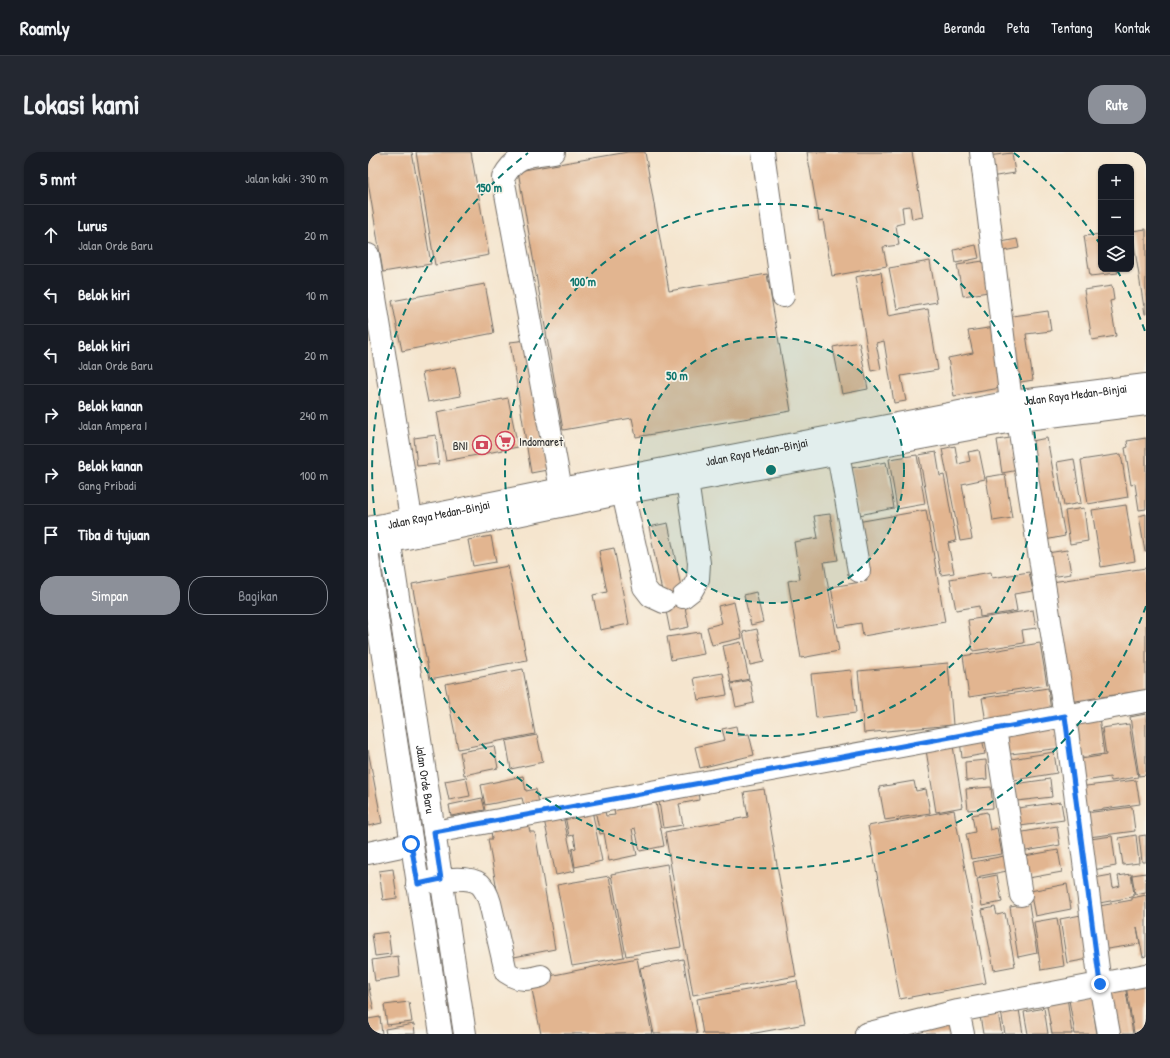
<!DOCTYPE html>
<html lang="id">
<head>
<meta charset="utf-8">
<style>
  :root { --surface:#171b24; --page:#242831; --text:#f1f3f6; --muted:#9ea1a6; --line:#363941; --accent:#8c9099 }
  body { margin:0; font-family:"Patrick Hand",sans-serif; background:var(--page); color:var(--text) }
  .controls { position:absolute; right:12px; top:12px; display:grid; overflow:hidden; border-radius:8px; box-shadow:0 1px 3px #0004 }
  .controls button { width:36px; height:36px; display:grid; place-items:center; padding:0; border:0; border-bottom:1px solid var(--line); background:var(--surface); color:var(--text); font:20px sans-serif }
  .stop { position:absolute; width:12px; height:12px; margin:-9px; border:3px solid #1a73e8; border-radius:50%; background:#fff }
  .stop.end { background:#1a73e8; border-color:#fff; box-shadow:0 1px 4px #0008 }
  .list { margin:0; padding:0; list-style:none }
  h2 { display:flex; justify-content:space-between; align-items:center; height:52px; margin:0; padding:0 16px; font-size:17px }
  h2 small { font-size:13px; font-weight:400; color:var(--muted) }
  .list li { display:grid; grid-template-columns:26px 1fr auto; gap:12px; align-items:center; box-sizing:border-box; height:60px; padding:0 16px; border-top:1px solid var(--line) }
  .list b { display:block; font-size:15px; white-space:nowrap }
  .list p { margin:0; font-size:13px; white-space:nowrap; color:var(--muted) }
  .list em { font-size:13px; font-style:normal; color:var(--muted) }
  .actions { display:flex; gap:8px; padding:12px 16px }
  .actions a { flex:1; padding:9px 0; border:1px solid var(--accent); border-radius:16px; text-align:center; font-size:14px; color:var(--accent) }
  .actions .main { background:var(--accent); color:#fff }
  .icon { flex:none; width:22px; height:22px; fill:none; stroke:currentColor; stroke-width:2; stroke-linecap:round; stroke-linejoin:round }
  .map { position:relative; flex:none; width:778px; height:882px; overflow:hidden; border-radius:16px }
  header { display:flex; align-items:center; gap:24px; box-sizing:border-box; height:56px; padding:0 20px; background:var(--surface); border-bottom:1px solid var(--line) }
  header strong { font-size:19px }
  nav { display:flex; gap:22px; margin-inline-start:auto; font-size:14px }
  .intro { display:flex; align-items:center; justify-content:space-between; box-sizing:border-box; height:96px; padding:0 24px }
  h1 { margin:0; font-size:28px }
  .button { padding:10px 18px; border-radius:16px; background:var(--accent); color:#fff; font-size:14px; font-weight:700 }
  main { display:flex; gap:24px; padding:0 24px }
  aside { flex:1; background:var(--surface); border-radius:16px; box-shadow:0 1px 3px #0004 }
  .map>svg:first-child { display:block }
  .building { fill:#e2b590 }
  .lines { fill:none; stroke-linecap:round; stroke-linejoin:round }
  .minor-casing { stroke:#726c64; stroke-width:24 }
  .major-casing { stroke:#726c64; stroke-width:24 }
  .highway-casing { stroke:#726c64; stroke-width:24 }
  .minor { stroke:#fff; stroke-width:22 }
  .major { stroke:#fff; stroke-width:22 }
  .highway { stroke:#fff; stroke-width:22 }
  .route { stroke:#1a73e8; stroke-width:5 }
  .ring { fill:none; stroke:#0f766e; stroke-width:2; stroke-dasharray:7 5 }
  .labels { text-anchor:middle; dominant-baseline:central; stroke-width:3.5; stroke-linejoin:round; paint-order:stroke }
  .street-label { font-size:12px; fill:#2b2b2b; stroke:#f7f3e8 }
  .poi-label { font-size:12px; fill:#2b2b2b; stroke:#f7f3e8; text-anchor:start }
  .centre { fill:#0f766e; stroke:#f7f3e8; stroke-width:2 }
  .ring-label { font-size:12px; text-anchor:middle; font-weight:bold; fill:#0f766e; stroke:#f7f3e8; stroke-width:3.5; stroke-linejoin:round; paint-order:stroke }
</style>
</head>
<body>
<header>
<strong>Roamly</strong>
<nav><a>Beranda</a><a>Peta</a><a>Tentang</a><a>Kontak</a></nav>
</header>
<div class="intro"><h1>Lokasi kami</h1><a class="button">Rute</a></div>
<main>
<aside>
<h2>5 mnt<small>Jalan kaki · 390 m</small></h2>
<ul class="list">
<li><svg class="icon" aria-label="ahead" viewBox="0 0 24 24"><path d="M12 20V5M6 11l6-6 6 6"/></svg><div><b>Lurus</b><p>Jalan Orde Baru</p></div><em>20 m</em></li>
<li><svg class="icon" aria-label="left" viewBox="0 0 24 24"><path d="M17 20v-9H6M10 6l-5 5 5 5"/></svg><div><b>Belok kiri</b></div><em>10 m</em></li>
<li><svg class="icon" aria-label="left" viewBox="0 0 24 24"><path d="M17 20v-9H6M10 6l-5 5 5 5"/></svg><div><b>Belok kiri</b><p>Jalan Orde Baru</p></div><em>20 m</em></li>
<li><svg class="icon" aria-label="right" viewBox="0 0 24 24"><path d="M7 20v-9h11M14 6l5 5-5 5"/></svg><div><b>Belok kanan</b><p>Jalan Ampera I</p></div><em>240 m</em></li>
<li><svg class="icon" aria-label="right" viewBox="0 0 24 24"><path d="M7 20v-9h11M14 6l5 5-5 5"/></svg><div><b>Belok kanan</b><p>Gang Pribadi</p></div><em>100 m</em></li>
<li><svg class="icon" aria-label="arrive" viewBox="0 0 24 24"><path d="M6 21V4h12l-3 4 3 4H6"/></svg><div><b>Tiba di tujuan</b></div></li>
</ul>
<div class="actions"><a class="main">Simpan</a><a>Bagikan</a></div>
</aside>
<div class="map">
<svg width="778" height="882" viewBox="0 0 778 882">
  <rect width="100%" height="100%" fill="#f7f3e8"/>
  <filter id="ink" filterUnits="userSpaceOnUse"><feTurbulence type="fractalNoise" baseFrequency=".025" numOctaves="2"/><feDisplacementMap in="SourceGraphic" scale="8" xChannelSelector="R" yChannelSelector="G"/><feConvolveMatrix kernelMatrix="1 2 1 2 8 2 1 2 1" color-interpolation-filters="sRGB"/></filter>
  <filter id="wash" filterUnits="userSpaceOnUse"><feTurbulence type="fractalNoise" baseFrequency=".012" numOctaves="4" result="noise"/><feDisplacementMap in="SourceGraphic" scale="16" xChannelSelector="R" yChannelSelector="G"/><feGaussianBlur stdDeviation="0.9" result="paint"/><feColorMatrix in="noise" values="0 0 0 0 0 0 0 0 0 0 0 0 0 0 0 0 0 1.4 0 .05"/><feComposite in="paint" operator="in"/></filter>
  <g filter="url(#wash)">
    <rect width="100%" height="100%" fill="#f5e5ce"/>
    <g id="blocks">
      <path class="building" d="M0 0H44L63 112 15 120 0 30Z
        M48 0H103L121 103 67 113Z
        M260 0H277L301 139 399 122 423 259 268 285 264 266 195 278 150 19Z
        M439 0H544L555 65 544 67 542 54 534 55 536 71 528 73 531 93 515 95 519 114 464 124 455 68 451 69Z
        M644 1 647 21 622 25 619 4Z
        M778 77V162H777L764 79Z
        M733 82V117H749L750 121 722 124 716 84Z
        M649 87 651 96 630 100 628 91Z
        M608 93 611 106 588 111 586 98Z
        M562 109 569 150 529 157 521 116Z
        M615 109 620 140 595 144 589 113Z
        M513 120 520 164 560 157 570 218 533 224 538 249 526 251 516 189 508 191 513 217 503 219 487 125Z
        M117 132 126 181 34 199 24 149Z
        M744 134 746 148 742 149 748 184 724 188 716 138Z
        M680 159 683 179 658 182 665 228 647 231 638 165Z
        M627 175 638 235 586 244 580 206 605 201 600 179Z
        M159 188 179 318 163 321 142 190Z
        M491 190 500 237 474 242 465 195Z
        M87 215 93 244 60 250 54 221Z
        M140 246 150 295 78 309 69 260Z
        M68 283 71 312 49 314 46 286Z
        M642 286 643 297 652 295 656 317 634 321 629 288Z
        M679 286 697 384 677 388 659 290Z
        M778 286V357L771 358 767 332 763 333 757 296 760 295 759 289Z
        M587 294 590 312 602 309 600 300 611 298 617 327 594 332 604 387 592 389 574 297Z
        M568 300 572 324 576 323 588 389 580 391 586 421 573 423 551 303Z
        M753 302 760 345 720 352 713 308Z
        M549 303 557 352 529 357 521 307Z
        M706 307 713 351 696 354 689 310Z
        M518 310 526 356 491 363 483 316Z
        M637 322 644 366 625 369 618 325Z
        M758 353 767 409 733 415 724 358Z
        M716 356 720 389 702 392 697 359Z
        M558 358 577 470 495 484 493 471 470 475 463 435 499 429 489 370Z
        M462 362 470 408 456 410 471 499 433 506 420 429 432 427 426 390 450 386 446 364Z
        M778 362V400H777L771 364Z
        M300 371 321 475 302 479 281 375Z
        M123 384 128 410 105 414 100 388Z
        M246 396 261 472 232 478 225 443 239 440 231 399Z
        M699 398 703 422 683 425 679 401Z
        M140 414 159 508 62 527 44 432Z
        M778 416V538L695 551 677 431Z
        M623 420 624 426 661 420 665 439 646 442 649 459 612 465 611 454 588 458 582 427Z
        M388 440 395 470 383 473 376 443Z
        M366 450 374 486 344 493 339 475 354 471 350 454Z
        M665 458 668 476 654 478 656 491 605 499 600 468Z
        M389 477 396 510 382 513 375 480Z
        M332 480 336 502 303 508 299 485Z
        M373 490 381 527 363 531 355 494Z
        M672 491 679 533 601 545 595 504Z
        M580 511 585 573 496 581 490 519Z
        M155 517 167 582 90 597 77 532Z
        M483 518 488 561 448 566 443 522Z
        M355 521 359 543 330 548 326 526Z
        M382 528 386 551 368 555 363 532Z
        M680 536 683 560 618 570 614 546Z
        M778 562V623L771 624 762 565Z
        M731 565 736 602 708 606 702 569Z
        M761 572 770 625 743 629 742 625 710 630 707 608 738 603 734 576Z
        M368 574 370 584 381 582 386 603 332 616 327 595 357 588 354 577Z
        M691 574 694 596 634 603 631 582Z
        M169 583 175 610 143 617 138 589Z
        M614 585 617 602 594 606 592 588Z
        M126 594 130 616 96 623 92 600Z
        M585 594 595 655 568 660 558 598Z
        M0 598 14 671 0 674Z
        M686 600 689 621 640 629 637 608Z
        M618 608 619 627 598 629 597 610Z
        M155 624 158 639 168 637 171 651 156 654 154 646 117 653 113 633Z
        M98 625 102 644 81 648 77 629Z
        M682 627 684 645 649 649 647 632Z
        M768 628 772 652 714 660 710 635Z
        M546 629 548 639 558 637 562 661 517 668 511 635Z
        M623 635 625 656 600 658 598 637Z
        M330 637 331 648 311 652 315 673 295 676 290 643Z
        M396 637 428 824 325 843 297 680 380 665 376 640Z
        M114 646 117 658 83 664 81 653Z
        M270 646 271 654 288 651 296 694 272 699 267 676 264 677 269 703 241 709 236 681 232 682 226 653 235 651 238 664 247 663 244 650Z
        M693 650 696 668 645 675 643 657Z
        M223 653 234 709 207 715 204 697 208 696 206 683 201 684 196 659Z
        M764 655 767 679 721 685 718 661Z
        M586 658 618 831 532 847 500 674Z
        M194 659 207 719 188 723 175 663Z
        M619 660 622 678 629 676 634 702 603 707 598 682 607 680 604 663Z
        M160 672 162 680H167L187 797 141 806 120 687H124L123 678Z
        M689 674 692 693 647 701 644 682Z
        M768 683 771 711 755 713 751 686Z
        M778 683V710H774L771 684Z
        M744 684 748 714 719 719 715 688Z
        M690 698 694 720 655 727 651 705Z
        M636 704 639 719 608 725 605 710Z
        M299 712 313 795 258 804 243 722Z
        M25 717 29 746 15 748 11 719Z
        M778 721V740L767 742 764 723Z
        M763 722 766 742 764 743V745L726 752 721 727 743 723 745 736 752 734 750 724Z
        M629 723 634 750 614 754 609 727Z
        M241 724 256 805 204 814 189 733Z
        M699 732 703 757 667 764 662 739Z
        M778 743V804L775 805 769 775 772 792 733 798 726 755 764 748V746Z
        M661 752 669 801 650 805 642 755Z
        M627 755 629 763 637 761 647 814 626 818 614 758Z
        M713 763 720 807 699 811 692 767Z
        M689 766 696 814 673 818 666 770Z
        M20 780 23 802 7 804 4 782Z
        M30 804 32 825 7 829 4 808Z
        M269 806 284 882H173L162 828Z
        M315 807 329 882H286L272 816Z
        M429 829 437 872 382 882H335L329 847Z
        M0 831 6 858 0 859Z
        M778 831V879L766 881 758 834Z
        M757 833 765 882H744L736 836Z
        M723 844 729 882H707L701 848Z
        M699 845 704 882H684L678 848Z
        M41 850 44 870 19 873 16 853Z
        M650 851 655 882H637L632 854Z
        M629 856 634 882H615L611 858Z
        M676 856 680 882H660L656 860Z
        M12 865 14 882H0V867Z
        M582 871 585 882H548L547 878Z
        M46 872 47 882H18L17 877Z"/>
    </g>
  </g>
  <g filter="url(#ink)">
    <use href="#blocks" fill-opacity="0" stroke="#726c64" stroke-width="1"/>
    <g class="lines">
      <defs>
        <path id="minor" d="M186 0C161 4 148 2 135 26L193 337
          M395 0 415 144
          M613 0 643 250
          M0 103 46 384
          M650 268 697 564 732 832 741 882
          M470 302 491 419
          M255 341 276 435 283 444 296 450
          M315 445 324 438 330 427 331 411 319 329
          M627 577 653 743
          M66 680 778 549
          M0 701 43 692
          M49 732C64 729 99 722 112 732 117 737 120 744 122 751L138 820C151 829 159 828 173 824
          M590 859 595 882
          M498 882 590 859 778 823"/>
        <g id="major">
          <path id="s1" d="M19 373 97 882"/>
          <path d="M0 406 73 882"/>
        </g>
        <g id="highway">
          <path id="s2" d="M0 376 193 337 643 250 778 233"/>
          <path d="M0 394 255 341 650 268 778 252"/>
        </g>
      </defs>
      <use href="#minor" class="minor-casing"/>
      <use href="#major" class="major-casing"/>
      <use href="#highway" class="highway-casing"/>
      <use href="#minor" class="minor"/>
      <use href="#major" class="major"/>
      <use href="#highway" class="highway"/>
    </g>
  </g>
  <g class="lines" filter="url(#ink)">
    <path class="route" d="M43 692 50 732 73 727 66 680 697 564 732 832"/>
  </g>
  <circle cx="403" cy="318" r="133" fill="#0f766e" fill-opacity=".12"/>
  <g class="ring">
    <circle cx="403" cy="318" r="133"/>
    <circle cx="403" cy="318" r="266"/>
    <path d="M778 454A399 399 0 1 1 160 1M646 1A399 399 0 0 1 732 92M749 118A399 399 0 0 1 778 182"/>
  </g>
  <defs>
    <symbol id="supermarket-ring" viewBox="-11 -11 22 22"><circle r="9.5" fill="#f7f3e8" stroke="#d1495b" stroke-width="1.5"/><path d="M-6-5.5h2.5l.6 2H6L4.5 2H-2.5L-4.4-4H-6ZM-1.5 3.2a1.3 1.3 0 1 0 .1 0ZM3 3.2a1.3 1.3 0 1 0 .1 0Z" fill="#d1495b"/></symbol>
    <symbol id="bank-ring" viewBox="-11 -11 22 22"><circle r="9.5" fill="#f7f3e8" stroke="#d1495b" stroke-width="1.5"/><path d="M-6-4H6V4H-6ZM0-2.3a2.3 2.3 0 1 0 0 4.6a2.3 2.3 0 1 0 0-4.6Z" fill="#d1495b"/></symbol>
  </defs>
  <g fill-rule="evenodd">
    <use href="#supermarket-ring" x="126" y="278" width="22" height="22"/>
    <use href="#bank-ring" x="103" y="282" width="22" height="22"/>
  </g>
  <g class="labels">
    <g class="street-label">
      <text stroke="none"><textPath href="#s2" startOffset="720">Jalan Raya Medan-Binjai</textPath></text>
      <text stroke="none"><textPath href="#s2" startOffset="396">Jalan Raya Medan-Binjai</textPath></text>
      <text stroke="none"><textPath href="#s2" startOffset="72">Jalan Raya Medan-Binjai</textPath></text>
      <text stroke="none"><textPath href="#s1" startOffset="257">Jalan Orde Baru</textPath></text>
    </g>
    <g class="poi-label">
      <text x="151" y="289">Indomaret</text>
      <text x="100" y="293" text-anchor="end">BNI</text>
    </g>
  </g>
  <circle cx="403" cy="318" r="6" class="centre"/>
  <g class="ring-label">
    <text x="121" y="40">150 m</text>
    <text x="215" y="134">100 m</text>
    <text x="309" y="228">50 m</text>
  </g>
</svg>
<div class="controls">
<button>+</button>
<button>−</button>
<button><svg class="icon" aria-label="layers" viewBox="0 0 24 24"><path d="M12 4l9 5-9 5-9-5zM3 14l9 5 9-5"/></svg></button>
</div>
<div class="stop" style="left:43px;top:692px"></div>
<div class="stop end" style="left:732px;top:832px"></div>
</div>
</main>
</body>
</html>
